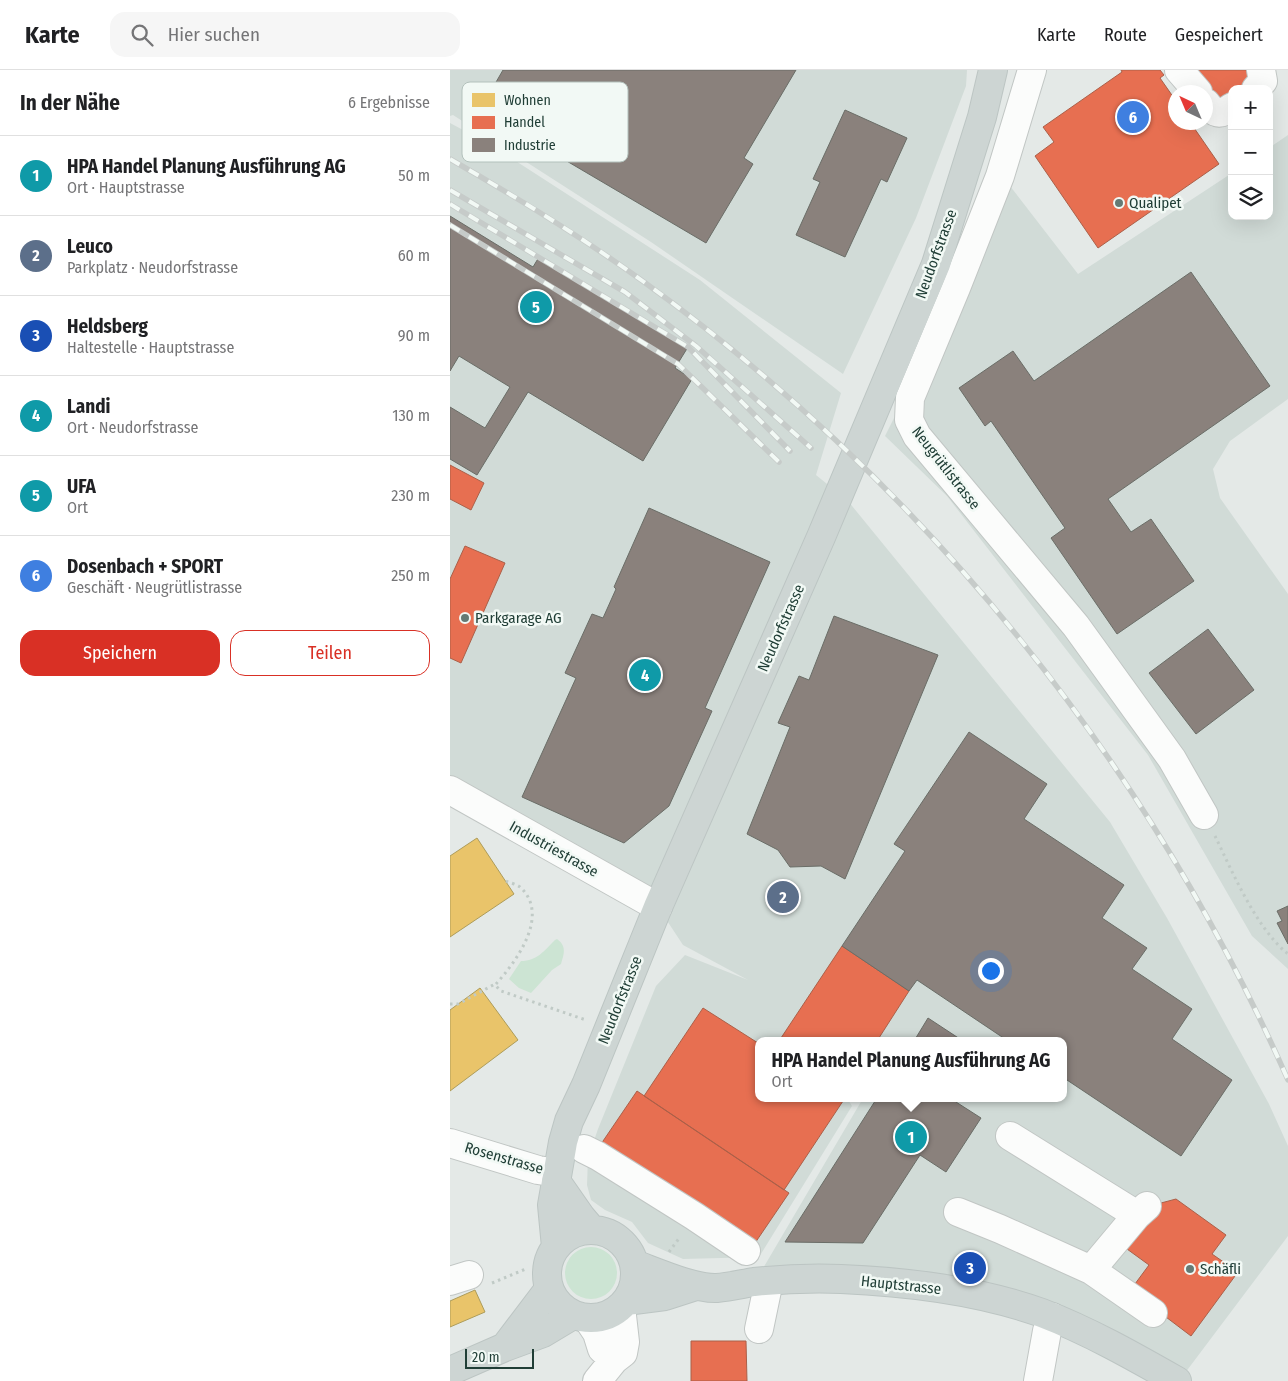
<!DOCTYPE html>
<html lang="de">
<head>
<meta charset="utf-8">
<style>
  :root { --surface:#fff; --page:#f6f6f6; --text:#202124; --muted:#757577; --line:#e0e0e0; --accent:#d93025 }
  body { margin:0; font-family:"Fira Sans Condensed",sans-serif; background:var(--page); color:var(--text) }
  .controls { position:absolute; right:15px; top:15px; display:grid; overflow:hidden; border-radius:10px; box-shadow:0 5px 20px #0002 }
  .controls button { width:45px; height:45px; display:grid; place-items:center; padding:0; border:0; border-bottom:1px solid var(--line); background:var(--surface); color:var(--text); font:25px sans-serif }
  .compass { position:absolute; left:718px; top:15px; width:45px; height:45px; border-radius:50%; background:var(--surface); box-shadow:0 5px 20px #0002; rotate:316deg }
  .scale { position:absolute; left:15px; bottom:12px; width:69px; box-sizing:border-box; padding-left:5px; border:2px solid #203e36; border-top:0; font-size:14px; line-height:18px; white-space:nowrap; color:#203e36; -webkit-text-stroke:4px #f2f9f5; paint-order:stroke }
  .you { position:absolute; left:540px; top:900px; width:18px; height:18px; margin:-12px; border:4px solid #fff; border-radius:50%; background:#1a73e8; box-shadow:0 0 0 8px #1a73e833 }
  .badge { display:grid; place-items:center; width:32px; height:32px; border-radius:50%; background:var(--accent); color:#fff; font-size:16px; font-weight:700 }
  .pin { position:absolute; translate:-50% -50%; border:2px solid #fff; box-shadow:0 1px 5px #0006 }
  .popup { position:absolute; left:305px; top:967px; width:312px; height:65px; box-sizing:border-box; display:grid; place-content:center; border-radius:10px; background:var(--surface); filter:drop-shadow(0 1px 4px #0005); font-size:16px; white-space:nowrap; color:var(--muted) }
  .popup b { font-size:19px; color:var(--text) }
  .popup::after { content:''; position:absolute; left:50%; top:100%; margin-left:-10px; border:10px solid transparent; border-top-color:var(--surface) }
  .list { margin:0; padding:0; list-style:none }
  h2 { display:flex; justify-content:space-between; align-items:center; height:65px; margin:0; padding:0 20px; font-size:21px }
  h2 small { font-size:16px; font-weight:400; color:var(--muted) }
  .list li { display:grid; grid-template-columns:32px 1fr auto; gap:15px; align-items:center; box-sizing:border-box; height:80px; padding:0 20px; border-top:1px solid var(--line) }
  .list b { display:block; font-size:19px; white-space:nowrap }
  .list p { margin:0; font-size:16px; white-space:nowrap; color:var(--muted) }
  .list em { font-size:16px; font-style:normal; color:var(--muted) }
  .actions { display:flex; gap:10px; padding:15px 20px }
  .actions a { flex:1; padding:11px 0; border:1px solid var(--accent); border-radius:15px; text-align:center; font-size:18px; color:var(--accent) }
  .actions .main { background:var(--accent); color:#fff }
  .icon { flex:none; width:28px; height:28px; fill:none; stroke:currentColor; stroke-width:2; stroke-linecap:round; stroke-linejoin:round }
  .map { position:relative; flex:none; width:838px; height:1311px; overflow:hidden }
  header { display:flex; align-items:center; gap:30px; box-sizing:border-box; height:70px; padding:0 25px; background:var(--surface); border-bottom:1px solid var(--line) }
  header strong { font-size:24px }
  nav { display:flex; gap:28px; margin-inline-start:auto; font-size:18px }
  .search { width:350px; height:45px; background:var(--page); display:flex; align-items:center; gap:12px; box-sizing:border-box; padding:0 18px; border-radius:15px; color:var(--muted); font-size:19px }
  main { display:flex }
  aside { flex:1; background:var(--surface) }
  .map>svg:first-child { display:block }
  .built { fill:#d1dbd7 }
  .green { fill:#cce4d3 }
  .homes { fill:#e9c46a; stroke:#ad9c5a }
  .shops { fill:#e76f51; stroke:#ab6049 }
  .industry { fill:#8a817c; stroke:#6a6d67 }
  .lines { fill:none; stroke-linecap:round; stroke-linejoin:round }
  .minor-casing { stroke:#c1c6c4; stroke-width:30 }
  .major-casing { stroke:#bcc5c3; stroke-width:30 }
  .path { stroke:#c0cac6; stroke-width:3; stroke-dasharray:2.5 4; stroke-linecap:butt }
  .minor { stroke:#fbfcfb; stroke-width:28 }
  .major { stroke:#cdd5d3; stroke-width:28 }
  .rail-casing { stroke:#c6cbc9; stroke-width:5.5 }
  .rail { stroke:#f2f9f5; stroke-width:4; stroke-dasharray:11; stroke-linecap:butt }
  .poi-dot { fill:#657a74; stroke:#f2f9f5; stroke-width:2 }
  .labels { text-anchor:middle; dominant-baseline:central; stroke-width:5; stroke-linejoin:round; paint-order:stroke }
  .poi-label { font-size:15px; fill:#203e36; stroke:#f2f9f5; text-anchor:start }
  .street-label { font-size:15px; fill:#203e36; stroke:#f2f9f5 }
  .key { fill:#f2f9f5; stroke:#b3c1bc; stroke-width:1 }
  .key-label { font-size:14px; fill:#203e36 }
</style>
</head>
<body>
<header>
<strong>Karte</strong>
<div class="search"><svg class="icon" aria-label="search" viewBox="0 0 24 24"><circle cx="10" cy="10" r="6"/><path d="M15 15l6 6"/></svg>Hier suchen</div>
<nav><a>Karte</a><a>Route</a><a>Gespeichert</a></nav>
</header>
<main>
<aside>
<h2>In der Nähe<small>6 Ergebnisse</small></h2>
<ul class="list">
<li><span class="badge" style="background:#0f9aa8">1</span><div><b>HPA Handel Planung Ausführung AG</b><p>Ort · Hauptstrasse</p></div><em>50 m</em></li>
<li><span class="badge" style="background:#5c6f8a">2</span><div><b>Leuco</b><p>Parkplatz · Neudorfstrasse</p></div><em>60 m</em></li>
<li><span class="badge" style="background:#1a4fb4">3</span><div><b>Heldsberg</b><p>Haltestelle · Hauptstrasse</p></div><em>90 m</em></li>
<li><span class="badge" style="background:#0f9aa8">4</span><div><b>Landi</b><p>Ort · Neudorfstrasse</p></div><em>130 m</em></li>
<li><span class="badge" style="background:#0f9aa8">5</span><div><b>UFA</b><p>Ort</p></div><em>230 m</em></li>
<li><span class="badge" style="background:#3f7fe0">6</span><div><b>Dosenbach + SPORT</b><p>Geschäft · Neugrütlistrasse</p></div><em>250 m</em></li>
</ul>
<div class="actions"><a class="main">Speichern</a><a>Teilen</a></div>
</aside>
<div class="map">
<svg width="838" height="1311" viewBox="0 0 838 1311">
  <rect width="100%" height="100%" fill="#e4e9e7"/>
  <path class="built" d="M0 0H517L516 16 466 148 393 304 201 172 3 45 0 46Z
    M0 53 41 75 250 210 391 323 366 405 398 431 660 752 717 848 819 1034 838 1076V1166L729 1311 547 1230 305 1212 412 1030 409 1028H614V971H308V1028H397L402 1036 309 1187 233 1189 198 1173 182 1152 155 1140 141 1130 137 1115 138 1088 148 1059 206 916 235 885 298 910 233 875 208 837 0 720Z
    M838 65V329L780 371 763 399 770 428 838 524V899L802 866 698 685 497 426 435 366 560 116 628 204 782 103V146H819V78Z"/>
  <path class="green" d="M107 869C117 876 114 884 111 894L102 900 81 923 69 918 59 909 71 891C87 891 94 881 105 870Z
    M115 1203a26 26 0 1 1 52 0a26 26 0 1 1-52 0Z"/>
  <path class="homes" d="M27 768 64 824 0 867V786Z
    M30 918 68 970 0 1021V940Z
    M25 1220 35 1242 0 1257V1231Z"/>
  <path class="shops" d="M671 0H710L714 5 710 8 726 31V52H740L769 94 648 178 585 86 604 72 593 57 672 2Z
    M736 0H810L798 19H782V30L765 42Z
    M0 395 34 413 21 440 0 429Z
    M15 476 55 493 11 593 0 588V509Z
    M392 876 459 921 427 971H329Z
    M253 938 308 973V1028H395L334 1120 194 1026Z
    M187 1021 339 1123 303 1176 151 1074Z
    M726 1129 776 1165 762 1184 788 1202 741 1266 712 1244 682 1218 699 1195 677 1179 711 1133Z
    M241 1271H296L297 1311H241Z"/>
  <path class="industry" d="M53 0H346L294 88 303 94 256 173 30 40Z
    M395 40 457 68 437 112 431 109 395 187 346 165 370 112 363 109Z
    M0 146 83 197 89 187 238 277 225 298 242 309 193 391 78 322 27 405 0 389V337L35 358 60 317 9 286 0 301Z
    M741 202 820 316 658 429 681 462 701 449 744 511 667 564 601 468 615 458 541 351 535 356 509 318 563 281 584 311Z
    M199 438 320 492 255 638 262 641 219 736 174 773 72 727 126 608 115 603 142 544 153 548 166 519 164 517Z
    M384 546 488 585 395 809 371 796 340 797 328 780 297 764 340 657 328 653 349 606 359 610Z
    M758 559 804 620 746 664 699 603Z
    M519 662 597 714 574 749 674 815 652 848 697 878 682 899 742 939 722 969 782 1010 731 1086 614 1008V971H558L467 910 459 921 392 876 455 781 444 774Z
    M838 836V874L827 853 832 851 827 841Z
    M478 948 513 971H464Z
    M427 1028H508L506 1032 531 1048 496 1102 470 1085 413 1173 335 1172Z"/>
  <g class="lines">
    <defs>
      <path id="minor" d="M582 0 550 106 506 218 460 328 459 350 467 366 626 556 722 689 754 745
        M729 0 748 22
        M806 19 813 11 811 0
        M756 33C764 44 770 46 782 37
        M0 720 208 837
        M560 1066 687 1145
        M0 1073 88 1100 107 1103
        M134 1079 148 1086 244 1146 296 1181
        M508 1142 550 1159 641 1200 703 1243
        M641 1200 687 1145 697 1136
        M0 1211 19 1205
        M137 1248 147 1263 152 1279 164 1290
        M309 1259 319 1211
        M147 1311 164 1290 173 1283 175 1272 171 1237
        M588 1311 597 1261 602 1247"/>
      <path id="major" d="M106 1111 131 1147 142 1160
        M97 1204a44 44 0 1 1 88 0a44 44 0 1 1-88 0Z
        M106 1177 102 1135 113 1072 119 1051 136 1015 208 837 371 467 486 194 532 47 543 0
        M184 1194C206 1202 244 1219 267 1218 279 1217 292 1214 304 1212 333 1209 363 1208 391 1209 459 1212 528 1220 592 1243 639 1261 683 1286 727 1311
        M176 1231 215 1226 246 1216
        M55 1277 99 1219
        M0 1301 55 1277 93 1263 123 1245"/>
    </defs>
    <use href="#minor" class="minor-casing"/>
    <use href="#major" class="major-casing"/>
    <path class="path" d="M765 766C783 803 806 858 838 884
      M56 811C60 813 66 814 70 817 101 845 66 892 45 915L51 921 136 950
      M0 934H8L45 914
      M219 1182 230 1167
      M42 1213 78 1198"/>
    <use href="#minor" class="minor"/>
    <use href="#major" class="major"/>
    <defs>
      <path id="rail" d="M0 89C66 127 132 167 194 212 475 415 698 692 838 1010
        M0 120 175 222 246 276 361 378
        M0 134 238 277 340 381
        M0 155 228 294 329 392"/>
    </defs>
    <use href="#rail" class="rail-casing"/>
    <use href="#rail" class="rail"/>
  </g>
  <g class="poi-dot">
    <circle cx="669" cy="133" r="5"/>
    <circle cx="15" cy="548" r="5"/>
    <circle cx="740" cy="1199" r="5"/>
  </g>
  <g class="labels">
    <g class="poi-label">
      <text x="679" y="133">Qualipet</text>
      <text x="25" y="548">Parkgarage AG</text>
      <text x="750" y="1199">Schäfli</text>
    </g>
    <g class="street-label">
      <text transform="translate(486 184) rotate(-70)">Neudorfstrasse</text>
      <text transform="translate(496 398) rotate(52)">Neugrütlistrasse</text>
      <text transform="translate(331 558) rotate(-66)">Neudorfstrasse</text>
      <text transform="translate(104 779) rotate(29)">Industriestrasse</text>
      <text transform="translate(170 930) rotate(-68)">Neudorfstrasse</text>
      <text transform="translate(54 1088) rotate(16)">Rosenstrasse</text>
      <text transform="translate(451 1215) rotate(6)">Hauptstrasse</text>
    </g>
  </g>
  <rect x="12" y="12" width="166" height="80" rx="8" class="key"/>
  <rect x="22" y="23" width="23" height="14" fill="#e9c46a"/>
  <rect x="22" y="46" width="23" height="13" fill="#e76f51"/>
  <rect x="22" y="68" width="23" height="14" fill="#8a817c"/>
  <g class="key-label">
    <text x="54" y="35">Wohnen</text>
    <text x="54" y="57">Handel</text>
    <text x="54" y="80">Industrie</text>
  </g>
</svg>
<div class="controls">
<button>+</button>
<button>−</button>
<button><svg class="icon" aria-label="layers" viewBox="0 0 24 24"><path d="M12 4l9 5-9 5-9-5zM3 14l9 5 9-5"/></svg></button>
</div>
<svg class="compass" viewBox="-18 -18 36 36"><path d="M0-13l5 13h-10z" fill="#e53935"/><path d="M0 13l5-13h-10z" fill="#757577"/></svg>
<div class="scale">20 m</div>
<div class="you"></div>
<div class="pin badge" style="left:461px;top:1067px;background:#0f9aa8">1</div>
<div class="popup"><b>HPA Handel Planung Ausführung AG</b>Ort</div>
<div class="pin badge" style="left:333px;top:827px;background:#5c6f8a">2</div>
<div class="pin badge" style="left:520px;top:1198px;background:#1a4fb4">3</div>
<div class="pin badge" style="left:195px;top:605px;background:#0f9aa8">4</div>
<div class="pin badge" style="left:86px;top:237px;background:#0f9aa8">5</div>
<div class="pin badge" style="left:683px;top:47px;background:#3f7fe0">6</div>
</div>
</main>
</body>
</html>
